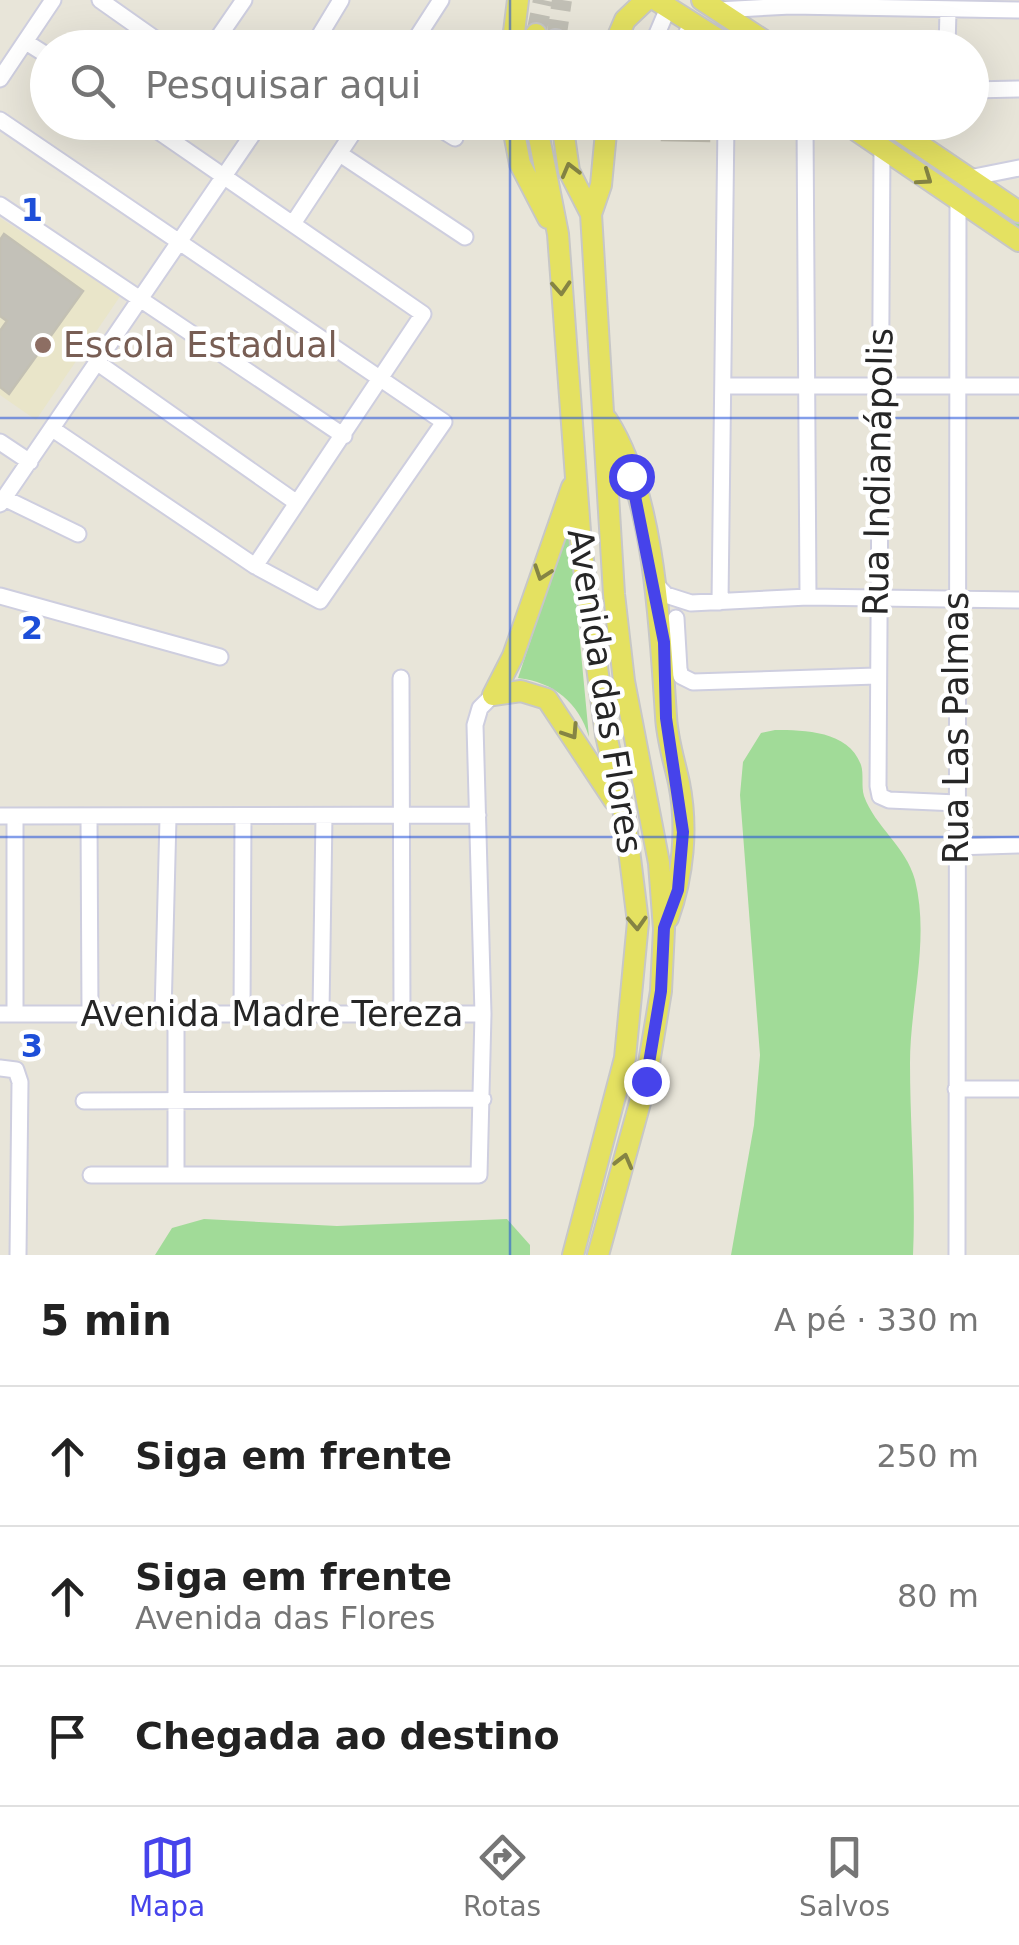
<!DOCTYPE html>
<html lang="pt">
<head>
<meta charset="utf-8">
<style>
  :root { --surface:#fff; --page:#f6f6f6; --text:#222; --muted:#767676; --line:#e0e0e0; --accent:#4643eb }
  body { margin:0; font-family:"DejaVu Sans",sans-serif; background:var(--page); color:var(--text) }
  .stop { position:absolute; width:30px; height:30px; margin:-22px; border:8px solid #4643eb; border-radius:50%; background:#fff }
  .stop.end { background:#4643eb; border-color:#fff; box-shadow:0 2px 10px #0008 }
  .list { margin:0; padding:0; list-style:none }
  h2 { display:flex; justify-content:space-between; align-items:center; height:130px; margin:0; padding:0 40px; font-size:42px }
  h2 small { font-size:32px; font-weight:400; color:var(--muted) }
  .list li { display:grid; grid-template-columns:65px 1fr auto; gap:30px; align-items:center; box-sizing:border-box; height:140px; padding:0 40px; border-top:2px solid var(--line) }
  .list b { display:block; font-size:38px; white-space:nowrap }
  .list p { margin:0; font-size:32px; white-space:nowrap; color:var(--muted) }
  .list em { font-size:32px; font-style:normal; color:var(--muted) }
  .icon { flex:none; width:55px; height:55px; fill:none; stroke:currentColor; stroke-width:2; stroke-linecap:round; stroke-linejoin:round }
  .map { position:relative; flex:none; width:1019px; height:1255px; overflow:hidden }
  .search { position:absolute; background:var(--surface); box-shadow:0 10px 40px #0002; left:30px; right:30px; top:30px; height:110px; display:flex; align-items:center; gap:25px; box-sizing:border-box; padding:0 35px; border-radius:55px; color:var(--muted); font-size:38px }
  .sheet { height:550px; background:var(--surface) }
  nav { display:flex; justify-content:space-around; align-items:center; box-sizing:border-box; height:140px; border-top:2px solid var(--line); background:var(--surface); font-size:28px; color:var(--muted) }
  nav a { display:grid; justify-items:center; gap:5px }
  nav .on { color:var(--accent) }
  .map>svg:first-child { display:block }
  .education { fill:#e9e5c9 }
  .green { fill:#a1db98 }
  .building { fill:#c3c1b8; stroke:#c3c0b3; stroke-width:2.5 }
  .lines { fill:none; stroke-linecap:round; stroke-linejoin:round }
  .major-tunnel { stroke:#c1bfb5; stroke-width:20; stroke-dasharray:20 10; stroke-linecap:butt }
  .minor-casing { stroke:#cecedf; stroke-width:19 }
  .major-casing { stroke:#c7c7c7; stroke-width:24 }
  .minor { stroke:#fff; stroke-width:15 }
  .major { stroke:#e4e161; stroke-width:20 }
  .oneway { stroke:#858444 }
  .route { stroke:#4643eb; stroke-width:12 }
  .grid { fill:none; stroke:#1d4ed8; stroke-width:2.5; stroke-opacity:0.55 }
  .education-dot { fill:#8d6e63; stroke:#fff; stroke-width:4 }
  .labels { text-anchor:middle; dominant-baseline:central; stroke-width:9; stroke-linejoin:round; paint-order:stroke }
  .education-label { font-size:35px; fill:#785e54; stroke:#fff; text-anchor:start }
  .street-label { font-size:35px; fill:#262626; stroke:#fff }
  .grid-label { font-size:32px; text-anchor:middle; font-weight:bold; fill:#1d4ed8; stroke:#fff; stroke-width:9; stroke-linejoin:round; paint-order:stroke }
</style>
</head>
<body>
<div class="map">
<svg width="1019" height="1255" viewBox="0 0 1019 1255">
  <rect width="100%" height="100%" fill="#e8e5d9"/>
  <path class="education" d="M0 218 121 295 36 420 0 395Z"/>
  <path class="green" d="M855 123C891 122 985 198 1019 221V232Z
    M569 526 589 737C579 703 554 682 518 678Z
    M775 730C805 730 849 731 861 765 864 774 861 786 864 796 875 827 906 846 915 880 930 941 910 1003 910 1063 910 1128 916 1191 913 1255H731L754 1125 760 1055 740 795 743 762 761 733Z
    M204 1219 337 1226 507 1219 530 1245V1255H155L172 1228Z"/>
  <path class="building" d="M662 122H709V141L662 140Z
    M4 234 83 291 9 394 0 387V331L7 321 0 316V240Z"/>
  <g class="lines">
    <path class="major-tunnel" d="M536 34 543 0
      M556 40 562 0"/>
    <defs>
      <path id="minor" d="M100 0 168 48
        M718 10 791 6 1019 10
        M26 42 48 56
        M211 48 244 0
        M312 48 341 0
        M410 48 441 0
        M651 48 668 8
        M681 48 691 22
        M947 48 948 11
        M0 79 53 0
        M972 90 1019 89
        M0 120 444 422 320 601 255 566 54 430
        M145 122 423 314 255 566
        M429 122 455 138
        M805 122 808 597
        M882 148 878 786 880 796 889 800 957 803
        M340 154 465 237
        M969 178 1019 168
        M0 205 344 436
        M294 222 360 122
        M98 363 297 503
        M723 386H1019
        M0 442 30 462
        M4 498 78 534
        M0 504 261 122
        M655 583 666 595 691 603 808 597 1019 600
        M0 596 220 657
        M720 602 726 122
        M676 618 679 669 681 676 693 682 876 676
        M401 678 402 1013
        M0 816 478 815
        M89 818 90 1014
        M955 847 1019 845
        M321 1012 324 816
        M242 1013 243 816
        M0 1014H483
        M15 1014V816
        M163 1014 168 818
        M0 1068 16 1070 20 1082 18 1255
        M956 1089H1019
        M84 1101 483 1099
        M176 1174V1014
        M91 1175H479L483 1014 475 725 480 708 493 695
        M957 1255 958 200"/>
      <path id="major" d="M656 0 732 48
        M702 0 775 48
        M556 40 557 48
        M512 48 518 0
        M535 48 536 34
        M613 48 625 20 646 0
        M512 122 520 164 548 218
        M536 122 558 234 581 545 606 735 625 818 638 922 625 1058 573 1255
        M562 122 569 171 591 214 614 594 624 681 659 863 664 929 661 991 646 1081 598 1255
        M844 122 1019 241
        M886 122 1019 212
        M591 214 601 185 607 122
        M607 420C655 494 660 629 666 716 667 739 674 760 679 783 688 828 683 876 668 918
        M493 695 513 656 572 487
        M493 695 521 691 547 699 614 800"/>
    </defs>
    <use href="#minor" class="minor-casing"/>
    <use href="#major" class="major-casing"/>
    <use href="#minor" class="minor"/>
    <use href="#major" class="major"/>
  </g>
  <defs><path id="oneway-chevron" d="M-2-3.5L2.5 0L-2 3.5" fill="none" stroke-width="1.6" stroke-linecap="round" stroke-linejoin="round" transform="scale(2.5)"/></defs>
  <g class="oneway">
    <use href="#oneway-chevron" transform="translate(570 170) rotate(-105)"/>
    <use href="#oneway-chevron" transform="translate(925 178) rotate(35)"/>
    <use href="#oneway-chevron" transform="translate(561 288) rotate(86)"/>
    <use href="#oneway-chevron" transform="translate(542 573) rotate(109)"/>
    <use href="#oneway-chevron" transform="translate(571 732) rotate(57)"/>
    <use href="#oneway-chevron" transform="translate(637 923) rotate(87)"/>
    <use href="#oneway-chevron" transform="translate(624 1161) rotate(-75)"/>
  </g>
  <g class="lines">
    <path class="route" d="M631 476 664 642 666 718 683 832 678 890 664 928 661 991 646 1081"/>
  </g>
  <path class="grid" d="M510 0V48M510 122V1255M0 418H1019M0 837H1019"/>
  <circle class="education-dot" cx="43" cy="345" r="10"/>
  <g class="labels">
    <g class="education-label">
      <text x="63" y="345">Escola Estadual</text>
    </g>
    <g class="street-label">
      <text transform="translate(878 472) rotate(-89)">Rua Indianápolis</text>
      <text transform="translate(605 691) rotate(81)">Avenida das Flores</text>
      <text transform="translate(956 728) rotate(-90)">Rua Las Palmas</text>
      <text x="272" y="1014">Avenida Madre Tereza</text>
    </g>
  </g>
  <g class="grid-label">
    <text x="32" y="221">1</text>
    <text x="32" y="639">2</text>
    <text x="32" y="1057">3</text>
  </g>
</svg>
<div class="stop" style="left:631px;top:476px"></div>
<div class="stop end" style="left:646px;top:1081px"></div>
<div class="search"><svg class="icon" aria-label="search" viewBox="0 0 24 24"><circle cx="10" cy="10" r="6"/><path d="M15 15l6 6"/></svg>Pesquisar aqui</div>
</div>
<section class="sheet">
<h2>5 min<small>A pé · 330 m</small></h2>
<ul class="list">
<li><svg class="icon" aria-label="ahead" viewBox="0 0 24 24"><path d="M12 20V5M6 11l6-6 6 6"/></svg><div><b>Siga em frente</b></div><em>250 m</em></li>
<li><svg class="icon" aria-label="ahead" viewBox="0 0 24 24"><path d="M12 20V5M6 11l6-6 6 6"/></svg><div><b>Siga em frente</b><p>Avenida das Flores</p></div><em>80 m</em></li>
<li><svg class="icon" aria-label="arrive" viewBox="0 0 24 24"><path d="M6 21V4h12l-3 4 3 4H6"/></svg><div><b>Chegada ao destino</b></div></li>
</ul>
</section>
<nav>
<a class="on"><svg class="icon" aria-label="map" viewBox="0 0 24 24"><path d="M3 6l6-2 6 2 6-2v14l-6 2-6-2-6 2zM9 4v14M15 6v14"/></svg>Mapa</a>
<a><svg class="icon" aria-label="directions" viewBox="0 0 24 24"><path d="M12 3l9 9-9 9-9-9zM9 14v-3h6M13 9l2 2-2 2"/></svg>Rotas</a>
<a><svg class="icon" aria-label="saved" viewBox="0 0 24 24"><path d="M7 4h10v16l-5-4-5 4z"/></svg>Salvos</a>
</nav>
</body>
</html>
